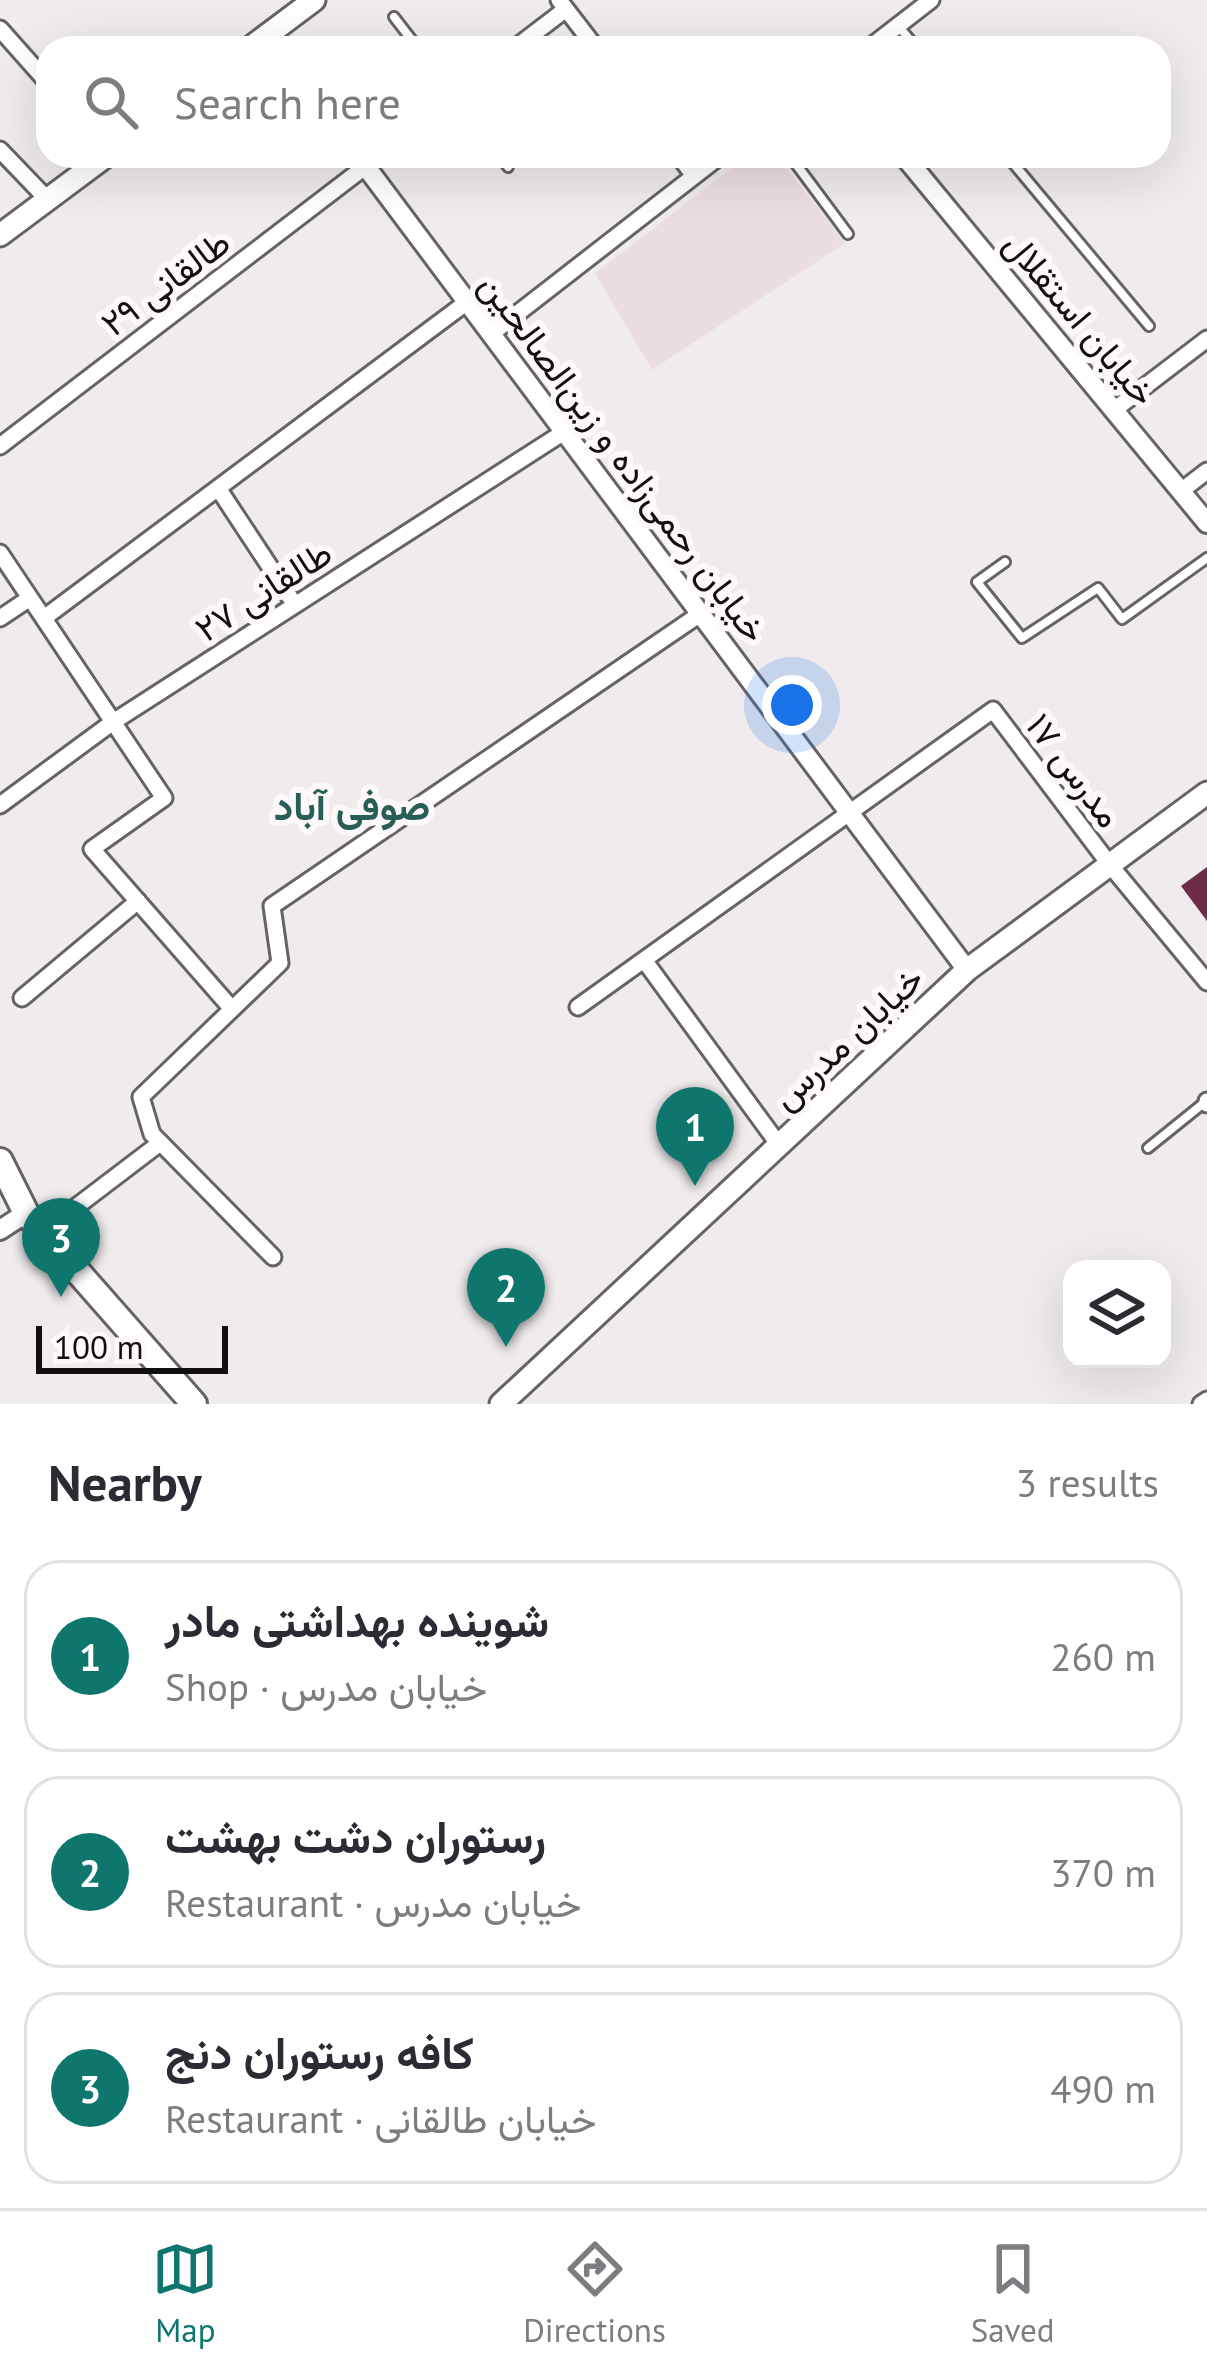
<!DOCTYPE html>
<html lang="en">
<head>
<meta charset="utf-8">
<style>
  :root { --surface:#fff; --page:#f7f7f7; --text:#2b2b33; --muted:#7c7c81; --line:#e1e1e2; --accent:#0f766e }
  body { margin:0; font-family:"PT Sans",Vazirmatn,sans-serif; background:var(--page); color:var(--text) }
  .controls { position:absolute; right:36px; bottom:36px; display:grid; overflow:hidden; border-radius:24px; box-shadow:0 12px 48px #0002 }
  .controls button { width:108px; height:108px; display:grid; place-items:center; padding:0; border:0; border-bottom:3px solid var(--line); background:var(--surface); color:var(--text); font:60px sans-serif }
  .scale { position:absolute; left:36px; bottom:30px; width:192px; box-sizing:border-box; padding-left:12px; border:6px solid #110f10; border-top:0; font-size:33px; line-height:42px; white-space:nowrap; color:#110f10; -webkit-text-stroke:9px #fdf9fa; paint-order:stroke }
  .you { position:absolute; left:792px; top:705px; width:42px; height:42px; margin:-30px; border:9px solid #fff; border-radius:50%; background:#1a73e8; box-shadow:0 0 0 18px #1a73e833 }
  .badge { display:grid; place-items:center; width:78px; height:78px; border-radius:50%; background:var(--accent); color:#fff; font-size:39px; font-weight:700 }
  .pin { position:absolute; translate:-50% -99px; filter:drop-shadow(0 3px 6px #0008) }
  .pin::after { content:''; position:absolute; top:63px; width:42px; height:36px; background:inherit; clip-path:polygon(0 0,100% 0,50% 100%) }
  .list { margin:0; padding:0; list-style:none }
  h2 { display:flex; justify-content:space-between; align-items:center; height:156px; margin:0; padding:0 48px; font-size:51px }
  h2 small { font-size:39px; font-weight:400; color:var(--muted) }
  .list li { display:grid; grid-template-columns:78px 1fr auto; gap:36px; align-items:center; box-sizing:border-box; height:192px; margin:0 24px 24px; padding:0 24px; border:3px solid var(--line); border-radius:36px }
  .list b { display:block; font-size:45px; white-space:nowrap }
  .list p { margin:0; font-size:39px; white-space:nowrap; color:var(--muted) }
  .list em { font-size:39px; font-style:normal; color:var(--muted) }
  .icon { flex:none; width:66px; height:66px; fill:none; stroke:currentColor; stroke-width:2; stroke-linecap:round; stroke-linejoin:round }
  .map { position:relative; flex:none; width:1207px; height:1404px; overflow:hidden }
  .search { position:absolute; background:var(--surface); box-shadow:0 12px 48px #0002; left:36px; right:36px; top:36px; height:132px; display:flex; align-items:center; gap:30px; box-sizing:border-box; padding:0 42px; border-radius:36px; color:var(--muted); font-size:45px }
  .sheet { height:804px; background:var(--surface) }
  nav { display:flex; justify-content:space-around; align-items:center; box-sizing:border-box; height:168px; border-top:3px solid var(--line); background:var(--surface); font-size:33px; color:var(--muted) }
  nav a { display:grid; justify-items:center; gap:6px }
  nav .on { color:var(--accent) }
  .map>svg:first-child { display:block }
  .built { fill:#ebdee2 }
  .building { fill:#6f2c48 }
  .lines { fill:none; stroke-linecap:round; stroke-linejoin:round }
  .service-casing { stroke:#666364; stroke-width:14 }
  .minor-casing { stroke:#666364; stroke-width:21 }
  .tertiary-casing { stroke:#666364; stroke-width:24 }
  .secondary-casing { stroke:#666364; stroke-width:27 }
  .primary-casing { stroke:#666364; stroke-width:30 }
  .service { stroke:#fff; stroke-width:8 }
  .minor { stroke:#fff; stroke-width:15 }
  .tertiary { stroke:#fff; stroke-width:18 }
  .secondary { stroke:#fff; stroke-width:21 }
  .primary { stroke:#fff; stroke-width:24 }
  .labels { text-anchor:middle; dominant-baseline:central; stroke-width:12; stroke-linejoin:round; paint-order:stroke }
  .street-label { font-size:36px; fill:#110f10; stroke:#fdf9fa }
  .neighbourhood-label { font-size:39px; font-weight:bold; fill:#275f57; stroke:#fdf9fa }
</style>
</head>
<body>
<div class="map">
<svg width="1207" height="1404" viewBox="0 0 1207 1404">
  <rect width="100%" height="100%" fill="#f0eced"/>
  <path class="built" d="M748 156H777L845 243 652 370 595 273Z"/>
  <path class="building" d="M1207 867V921L1181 886Z"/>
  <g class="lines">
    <defs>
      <path id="service" d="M394 17 418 48
        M899 27 917 48
        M500 156 508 167
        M790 156 848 234
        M1007 156 1149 326
        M1005 562 977 582 1022 638 1098 588 1122 619 1207 558
        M1148 1148 1205 1102"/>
      <path id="minor" d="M559 0 596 48
        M0 29 48 83
        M515 48 566 9
        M869 48 931 0
        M0 150 48 200
        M679 156 694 176
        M491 334 720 156
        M1114 410 1207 339
        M0 446 379 156
        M218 488 295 605
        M1181 491 1207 471
        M0 553 164 798 92 849 232 1009
        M0 618 30 598
        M44 618 467 302
        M0 805 113 722 564 432
        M644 960 779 1145
        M22 998 138 901
        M578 1007 993 710 1110 865 1207 982
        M1207 1101V1104
        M43 1232 160 1143
        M273 1257 152 1134 141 1097 280 963 272 906 700 614
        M1201 1404 1207 1400"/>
      <path id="tertiary" d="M358 156 967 970
        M904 156 1207 523
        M0 1230 26 1213"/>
      <path id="secondary" d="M250 48 314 0
        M0 235 106 156
        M501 1404 967 970 1207 793"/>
      <path id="primary" d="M0 1161 26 1213 194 1404"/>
    </defs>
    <use href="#service" class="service-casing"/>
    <use href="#minor" class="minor-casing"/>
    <use href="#tertiary" class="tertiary-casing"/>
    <use href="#secondary" class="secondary-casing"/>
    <use href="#primary" class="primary-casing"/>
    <use href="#service" class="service"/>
    <use href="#minor" class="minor"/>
    <use href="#tertiary" class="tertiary"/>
    <use href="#secondary" class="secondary"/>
    <use href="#primary" class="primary"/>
  </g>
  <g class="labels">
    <g class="street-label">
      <text transform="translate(165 282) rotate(-37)">طالقانی ۲۹</text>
      <text transform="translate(1081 318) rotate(50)">خیابان استقلال</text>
      <text transform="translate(624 457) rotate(53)">خیابان رحمی‌زاده و زین‌الصالحین</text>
      <text transform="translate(263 590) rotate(-33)">طالقانی ۲۷</text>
      <text transform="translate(1075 770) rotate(53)">مدرس ۱۷</text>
      <text transform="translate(847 1037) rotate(-43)">خیابان مدرس</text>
    </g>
    <g class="neighbourhood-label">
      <text x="352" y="805">صوفی آباد</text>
    </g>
  </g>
</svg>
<div class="controls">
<button><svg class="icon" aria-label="layers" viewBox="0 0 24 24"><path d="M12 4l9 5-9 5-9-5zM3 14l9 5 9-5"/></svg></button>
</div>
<div class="scale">100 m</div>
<div class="you"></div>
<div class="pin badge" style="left:695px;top:1186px">1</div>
<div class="pin badge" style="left:506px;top:1347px">2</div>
<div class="pin badge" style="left:61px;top:1297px">3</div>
<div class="search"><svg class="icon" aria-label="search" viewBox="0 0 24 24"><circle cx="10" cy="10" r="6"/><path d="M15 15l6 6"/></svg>Search here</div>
</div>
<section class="sheet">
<h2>Nearby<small>3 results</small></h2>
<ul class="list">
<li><span class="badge">1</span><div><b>شوینده بهداشتی مادر</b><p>Shop · خیابان مدرس</p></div><em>260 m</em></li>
<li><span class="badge">2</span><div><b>رستوران دشت بهشت</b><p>Restaurant · خیابان مدرس</p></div><em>370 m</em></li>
<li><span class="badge">3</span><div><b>کافه رستوران دنج</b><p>Restaurant · خیابان طالقانی</p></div><em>490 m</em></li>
</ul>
</section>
<nav>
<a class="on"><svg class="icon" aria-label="map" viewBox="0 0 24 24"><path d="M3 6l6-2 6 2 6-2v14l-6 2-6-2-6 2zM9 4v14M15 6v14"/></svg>Map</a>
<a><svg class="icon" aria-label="directions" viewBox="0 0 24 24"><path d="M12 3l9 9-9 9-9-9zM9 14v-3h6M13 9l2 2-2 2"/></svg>Directions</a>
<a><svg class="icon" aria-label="saved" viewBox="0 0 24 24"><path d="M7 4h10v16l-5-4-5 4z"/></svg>Saved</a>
</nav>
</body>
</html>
